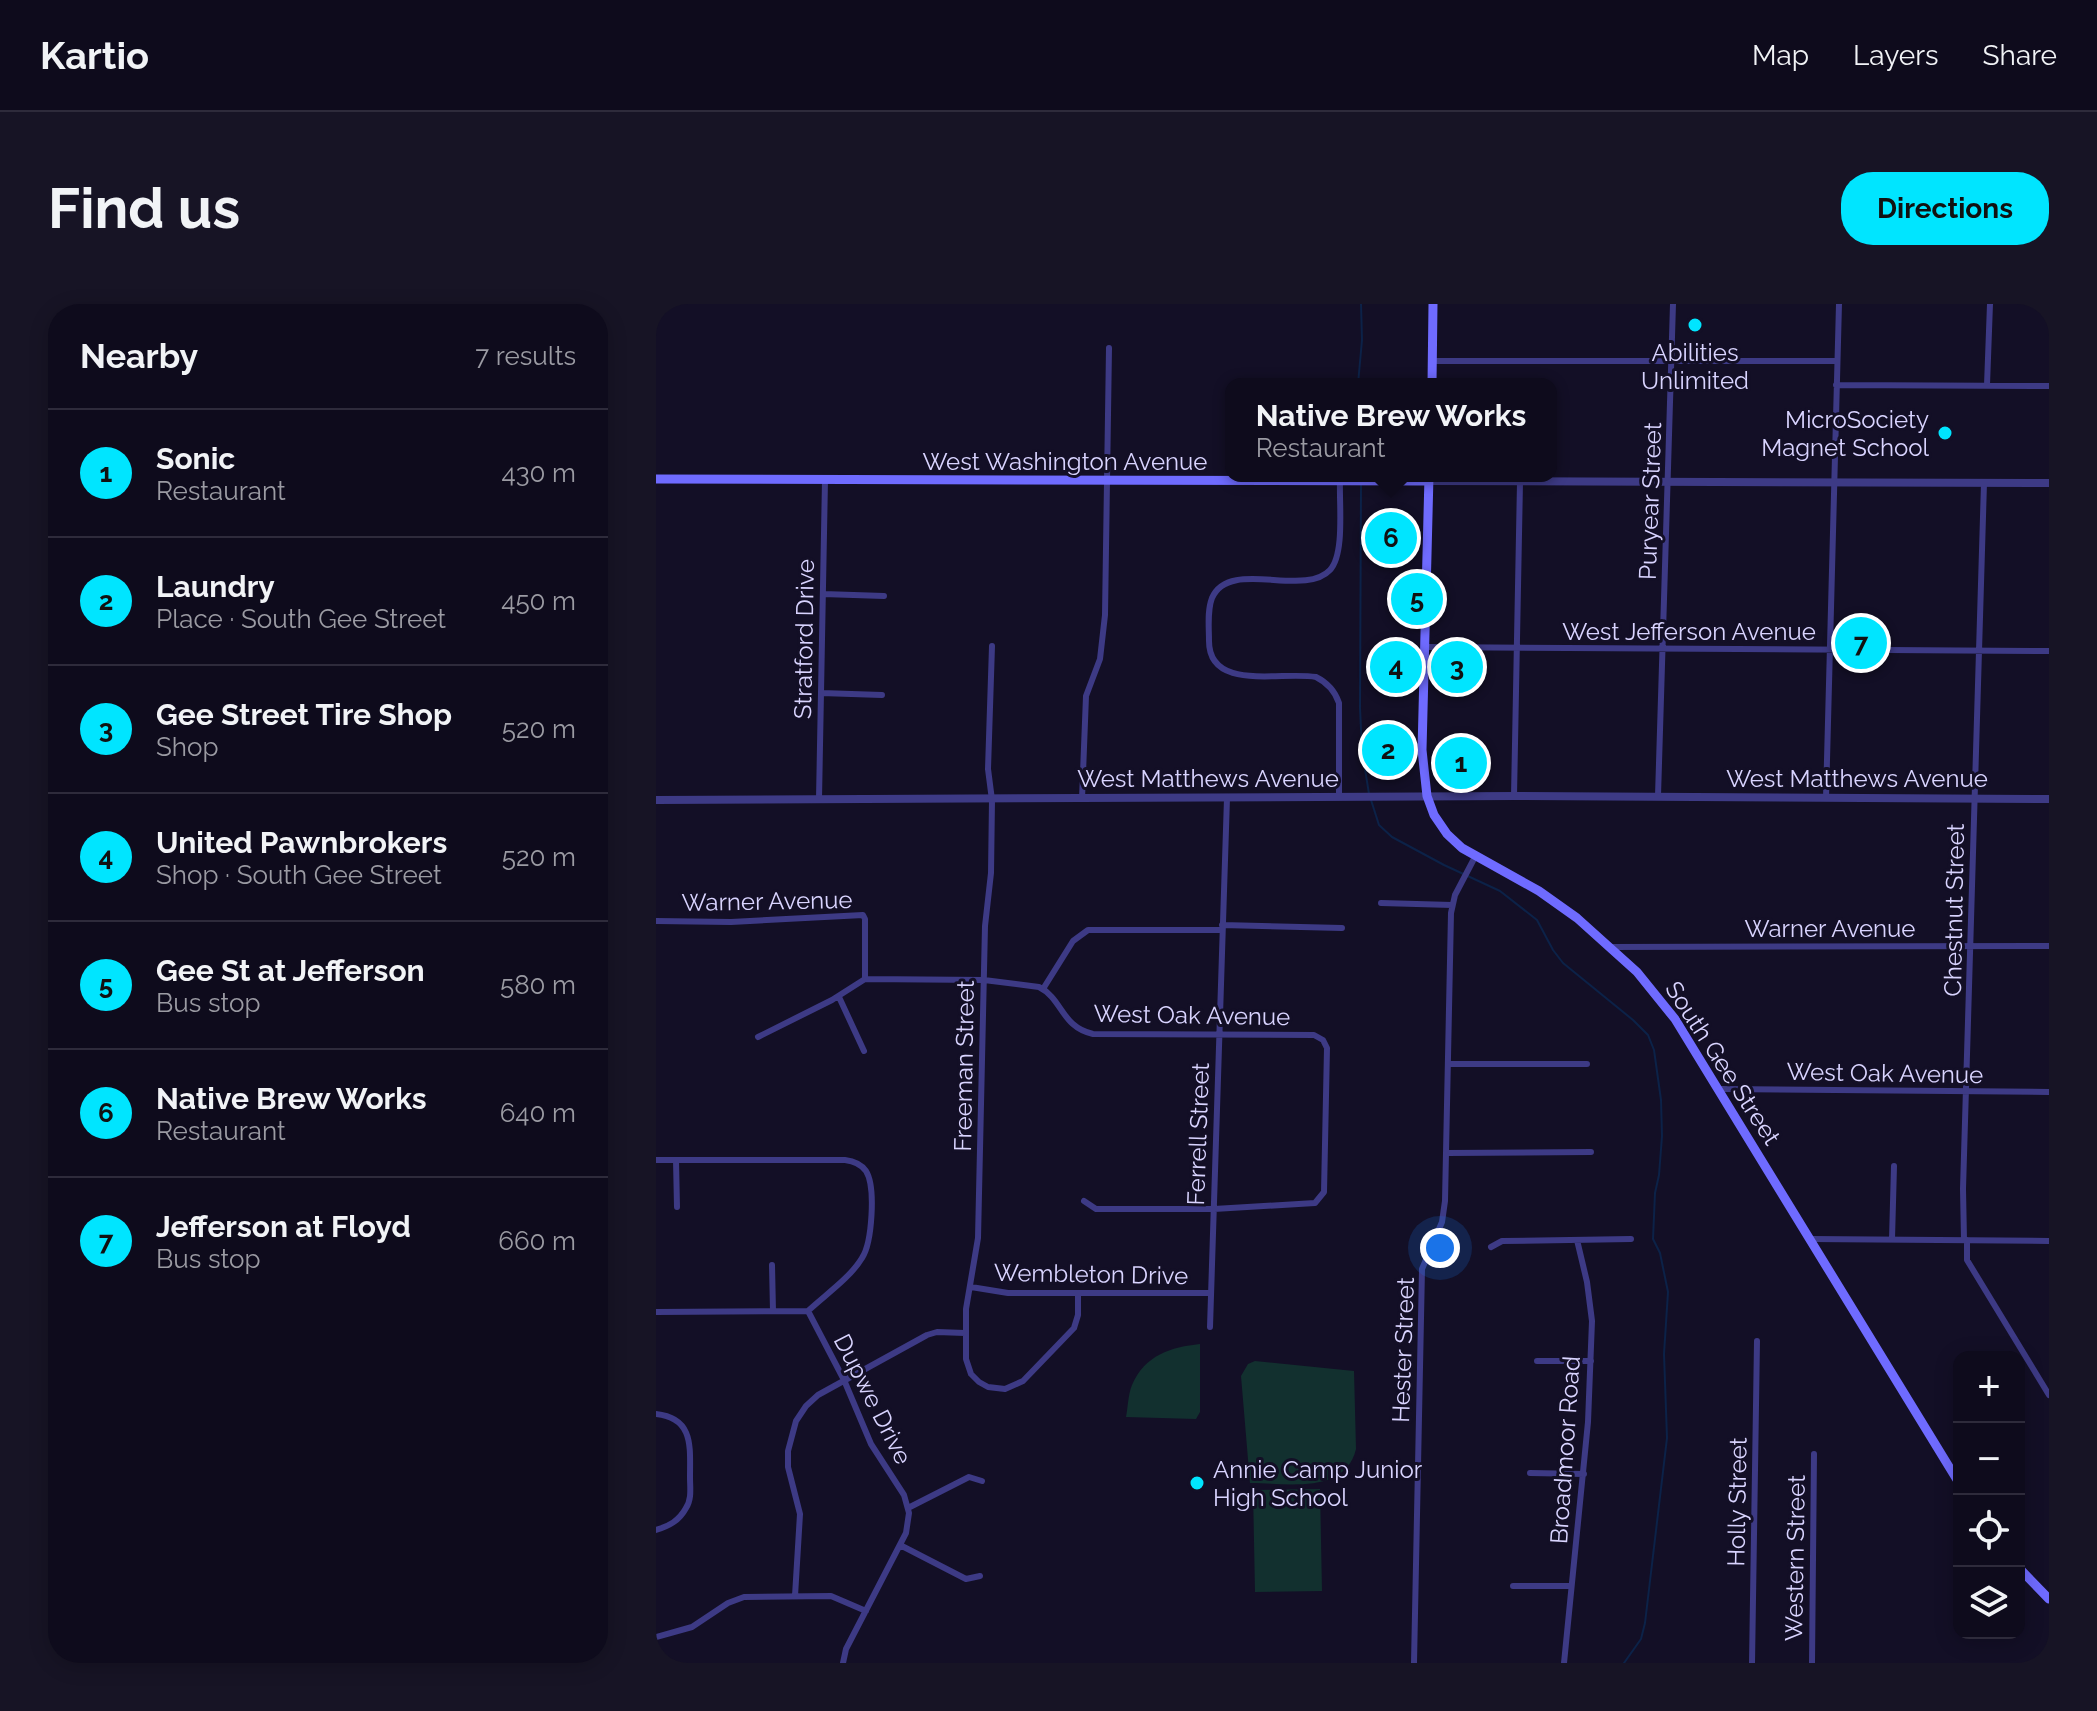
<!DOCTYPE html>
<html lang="en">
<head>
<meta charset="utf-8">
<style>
  :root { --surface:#0e0b1c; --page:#171425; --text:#f1f3f6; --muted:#9b9ba3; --line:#2e2b3b; --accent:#00e5ff }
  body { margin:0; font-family:Raleway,sans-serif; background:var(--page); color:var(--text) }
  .controls { position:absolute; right:24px; bottom:24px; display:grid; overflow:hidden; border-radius:16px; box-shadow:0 4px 20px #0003 }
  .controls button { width:72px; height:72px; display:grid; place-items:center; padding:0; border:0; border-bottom:2px solid var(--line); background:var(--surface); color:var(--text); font:40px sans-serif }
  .you { position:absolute; left:784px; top:944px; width:28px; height:28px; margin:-20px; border:6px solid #fff; border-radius:50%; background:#1a73e8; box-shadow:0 0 0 12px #1a73e833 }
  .badge { display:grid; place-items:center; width:52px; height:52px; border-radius:50%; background:var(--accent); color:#111; font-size:26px; font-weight:700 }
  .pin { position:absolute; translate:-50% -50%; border:4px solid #fff; box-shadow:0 2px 8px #0006 }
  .popup { position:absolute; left:569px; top:74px; width:332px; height:104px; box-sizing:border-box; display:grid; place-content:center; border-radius:16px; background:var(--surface); filter:drop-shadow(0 2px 6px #0005); font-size:26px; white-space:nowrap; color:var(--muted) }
  .popup b { font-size:30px; color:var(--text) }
  .popup::after { content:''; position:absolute; left:50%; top:100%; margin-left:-16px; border:16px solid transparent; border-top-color:var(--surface) }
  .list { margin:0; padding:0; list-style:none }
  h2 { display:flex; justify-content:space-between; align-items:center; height:104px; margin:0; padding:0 32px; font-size:34px }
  h2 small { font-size:26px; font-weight:400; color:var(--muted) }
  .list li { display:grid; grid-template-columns:52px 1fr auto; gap:24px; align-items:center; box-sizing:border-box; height:128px; padding:0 32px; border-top:2px solid var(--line) }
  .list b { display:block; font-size:30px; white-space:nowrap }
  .list p { margin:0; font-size:26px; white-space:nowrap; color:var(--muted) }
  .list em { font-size:26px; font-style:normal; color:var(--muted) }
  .icon { flex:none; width:44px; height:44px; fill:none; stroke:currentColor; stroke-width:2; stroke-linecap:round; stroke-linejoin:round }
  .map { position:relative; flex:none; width:1393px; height:1359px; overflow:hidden; border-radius:32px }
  header { display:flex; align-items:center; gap:48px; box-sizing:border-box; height:112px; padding:0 40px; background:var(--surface); border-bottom:2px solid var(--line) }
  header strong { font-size:38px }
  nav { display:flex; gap:44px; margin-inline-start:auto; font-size:28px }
  .intro { display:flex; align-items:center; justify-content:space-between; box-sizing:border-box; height:192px; padding:0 48px }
  h1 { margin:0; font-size:56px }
  .button { padding:20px 36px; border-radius:32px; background:var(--accent); color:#111; font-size:28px; font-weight:700 }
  main { display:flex; gap:48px; padding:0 48px }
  aside { flex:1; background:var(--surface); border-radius:32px; box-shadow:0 4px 20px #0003 }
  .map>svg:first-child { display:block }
  .green { fill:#12302f }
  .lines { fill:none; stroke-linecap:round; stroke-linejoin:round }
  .stream { stroke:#0c2248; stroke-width:2 }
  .minor { stroke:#3d3a85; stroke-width:6 }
  .tertiary { stroke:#3d3a85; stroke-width:8 }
  .secondary { stroke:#6f6bff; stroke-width:9 }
  .poi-dot { fill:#00e5ff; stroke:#130f26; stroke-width:3 }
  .labels { text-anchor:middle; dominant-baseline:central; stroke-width:6; stroke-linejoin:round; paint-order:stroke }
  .poi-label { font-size:24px; fill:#d9d4ff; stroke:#130f26 }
  .street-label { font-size:24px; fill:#d9d4ff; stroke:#130f26 }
</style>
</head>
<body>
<header>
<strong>Kartio</strong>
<nav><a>Map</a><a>Layers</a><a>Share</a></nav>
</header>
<div class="intro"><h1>Find us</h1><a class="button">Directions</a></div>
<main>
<aside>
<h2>Nearby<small>7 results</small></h2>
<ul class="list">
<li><span class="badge">1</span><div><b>Sonic</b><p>Restaurant</p></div><em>430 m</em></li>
<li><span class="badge">2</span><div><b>Laundry</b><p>Place · South Gee Street</p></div><em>450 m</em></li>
<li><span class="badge">3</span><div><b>Gee Street Tire Shop</b><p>Shop</p></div><em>520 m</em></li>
<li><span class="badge">4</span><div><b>United Pawnbrokers</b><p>Shop · South Gee Street</p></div><em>520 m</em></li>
<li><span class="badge">5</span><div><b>Gee St at Jefferson</b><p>Bus stop</p></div><em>580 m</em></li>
<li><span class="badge">6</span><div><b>Native Brew Works</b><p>Restaurant</p></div><em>640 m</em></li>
<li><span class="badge">7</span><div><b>Jefferson at Floyd</b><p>Bus stop</p></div><em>660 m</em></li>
</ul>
</aside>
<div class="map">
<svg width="1393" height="1359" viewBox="0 0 1393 1359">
  <rect width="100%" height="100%" fill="#130f26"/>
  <path class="green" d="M544 1040V1108L540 1115 470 1113C472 1103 472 1091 476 1081 489 1051 515 1043 544 1040Z
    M599 1057 698 1067 700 1145C689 1191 630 1179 594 1179L585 1072 592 1060Z
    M664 1185 666 1287 599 1288 597 1186Z"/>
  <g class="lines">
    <path class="stream" d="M702 80 706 36 705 0
      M705 181 704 404 706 446 713 490
      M715 496 723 521 736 533 788 561 844 587 881 616 897 646 907 659 977 716 992 731 998 746 1005 796 1006 832 1003 871 999 889 997 935 1004 949 1012 988 1008 1050 1011 1134 989 1319 985 1335 968 1359"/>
    <path class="minor" d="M776 57H1181
      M1180 81 1393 82
      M1331 81 1334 0
      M167 290 228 292
      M336 342 332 465 336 496 335 569 329 622 322 934 310 1005V1055L315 1070 323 1078 332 1083 349 1085 367 1077 418 1024 422 1011V989
      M769 343 1393 347
      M165 389 226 391
      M858 492 864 178
      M1002 492 1017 0
      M683 493V399C679 387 672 379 660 373 626 367 553 388 553 337 553 323 551 307 556 294 573 254 648 294 674 266 689 250 683 199 684 177
      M1170 494 1183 0
      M163 495 169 176
      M426 495 430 392 444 355 449 311 453 44
      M725 599 796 601
      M0 617 75 618 207 611 209 615V675
      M566 621 686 624
      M955 643 1393 642
      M387 685 417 637 432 626H566
      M183 693 208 747
      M102 733 176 696 209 675 328 676 383 683C407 695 405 723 437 730L658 731 667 736 671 744 668 888 659 899 558 905H440L428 897
      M793 760H931
      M1064 785 1393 788
      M791 849 935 848
      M0 856H189C197 857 205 860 210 867 220 883 216 939 206 954 194 974 169 991 152 1007
      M20 856 21 903
      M1155 935 1393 937
      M1236 935 1238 862
      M1308 936 1307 885 1328 179
      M1311 936V956L1393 1091
      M835 943 846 937 975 935
      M116 961 117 1007
      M315 983 352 989H555
      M152 1007 188 1076 215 1140 248 1191 253 1209 250 1229 190 1345 187 1359
      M0 1008 152 1007
      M554 1023 571 494
      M881 1057H935
      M0 1110C38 1114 34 1143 34 1173 34 1184 36 1195 30 1204 23 1217 13 1222 0 1226
      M874 1169 928 1170
      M252 1204 313 1173 326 1177
      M244 1241 310 1275 324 1272
      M857 1282H915
      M139 1292 144 1210 132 1163V1147L140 1117 150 1102 162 1091 271 1031 281 1028 309 1029
      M0 1333 36 1323 72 1299 88 1293 175 1292 210 1307
      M758 1359 766 965 786 918 789 897 795 609 799 591 820 551
      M908 1359 932 1118 936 1017 931 978 921 936
      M1096 1359 1101 1037
      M1156 1359 1158 1150"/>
    <path class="tertiary" d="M773 177 1393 179
      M0 496 858 492 1393 495"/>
    <path class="secondary" d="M776 80 777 0
      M773 172 766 446 771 492 778 511 791 530 806 544 883 587 921 614 981 668 1019 715 1303 1179
      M0 175 773 177
      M1363 1264 1393 1295"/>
  </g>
  <g class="poi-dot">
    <circle cx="1039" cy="21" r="8"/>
    <circle cx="1289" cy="129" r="8"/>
    <circle cx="541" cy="1179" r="8"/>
  </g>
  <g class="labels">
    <g class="poi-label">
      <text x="1039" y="48">Abilities<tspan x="1039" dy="28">Unlimited</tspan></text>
      <text x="1273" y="115" text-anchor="end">MicroSociety<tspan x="1273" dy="28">Magnet School</tspan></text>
      <text x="557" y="1165" text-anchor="start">Annie Camp Junior<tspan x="557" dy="28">High School</tspan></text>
    </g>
    <g class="street-label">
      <text x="409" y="157">West Washington Avenue</text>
      <text transform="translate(994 197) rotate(-88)">Puryear Street</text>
      <text x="1033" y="327">West Jefferson Avenue</text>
      <text transform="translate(148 335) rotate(-89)">Stratford Drive</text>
      <text x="552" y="474">West Matthews Avenue</text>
      <text x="1201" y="474">West Matthews Avenue</text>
      <text transform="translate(111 597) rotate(-1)">Warner Avenue</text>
      <text transform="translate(1298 606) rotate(-89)">Chestnut Street</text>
      <text x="1174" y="624">Warner Avenue</text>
      <text transform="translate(536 711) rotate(1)">West Oak Avenue</text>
      <text transform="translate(1067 759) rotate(57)">South Gee Street</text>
      <text transform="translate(308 762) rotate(-89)">Freeman Street</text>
      <text transform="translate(1229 769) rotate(1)">West Oak Avenue</text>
      <text transform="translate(542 830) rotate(-88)">Ferrell Street</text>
      <text transform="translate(435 970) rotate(1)">Wembleton Drive</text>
      <text transform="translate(747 1046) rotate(-88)">Hester Street</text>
      <text transform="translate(217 1095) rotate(63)">Dupwe Drive</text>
      <text transform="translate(909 1146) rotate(-86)">Broadmoor Road</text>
      <text transform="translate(1081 1198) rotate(-89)">Holly Street</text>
      <text transform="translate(1139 1254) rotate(-89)">Western Street</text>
    </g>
  </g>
</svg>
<div class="controls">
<button>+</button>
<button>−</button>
<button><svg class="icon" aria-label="locate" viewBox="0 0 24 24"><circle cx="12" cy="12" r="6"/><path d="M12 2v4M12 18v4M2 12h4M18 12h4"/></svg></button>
<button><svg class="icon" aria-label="layers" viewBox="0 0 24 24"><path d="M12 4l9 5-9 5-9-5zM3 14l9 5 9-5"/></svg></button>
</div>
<div class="you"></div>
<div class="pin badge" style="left:805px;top:459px">1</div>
<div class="pin badge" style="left:732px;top:446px">2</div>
<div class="pin badge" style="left:801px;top:363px">3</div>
<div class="pin badge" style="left:740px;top:363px">4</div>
<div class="pin badge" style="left:761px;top:295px">5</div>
<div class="pin badge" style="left:735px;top:234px">6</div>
<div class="popup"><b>Native Brew Works</b>Restaurant</div>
<div class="pin badge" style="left:1205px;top:339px">7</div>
</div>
</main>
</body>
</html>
